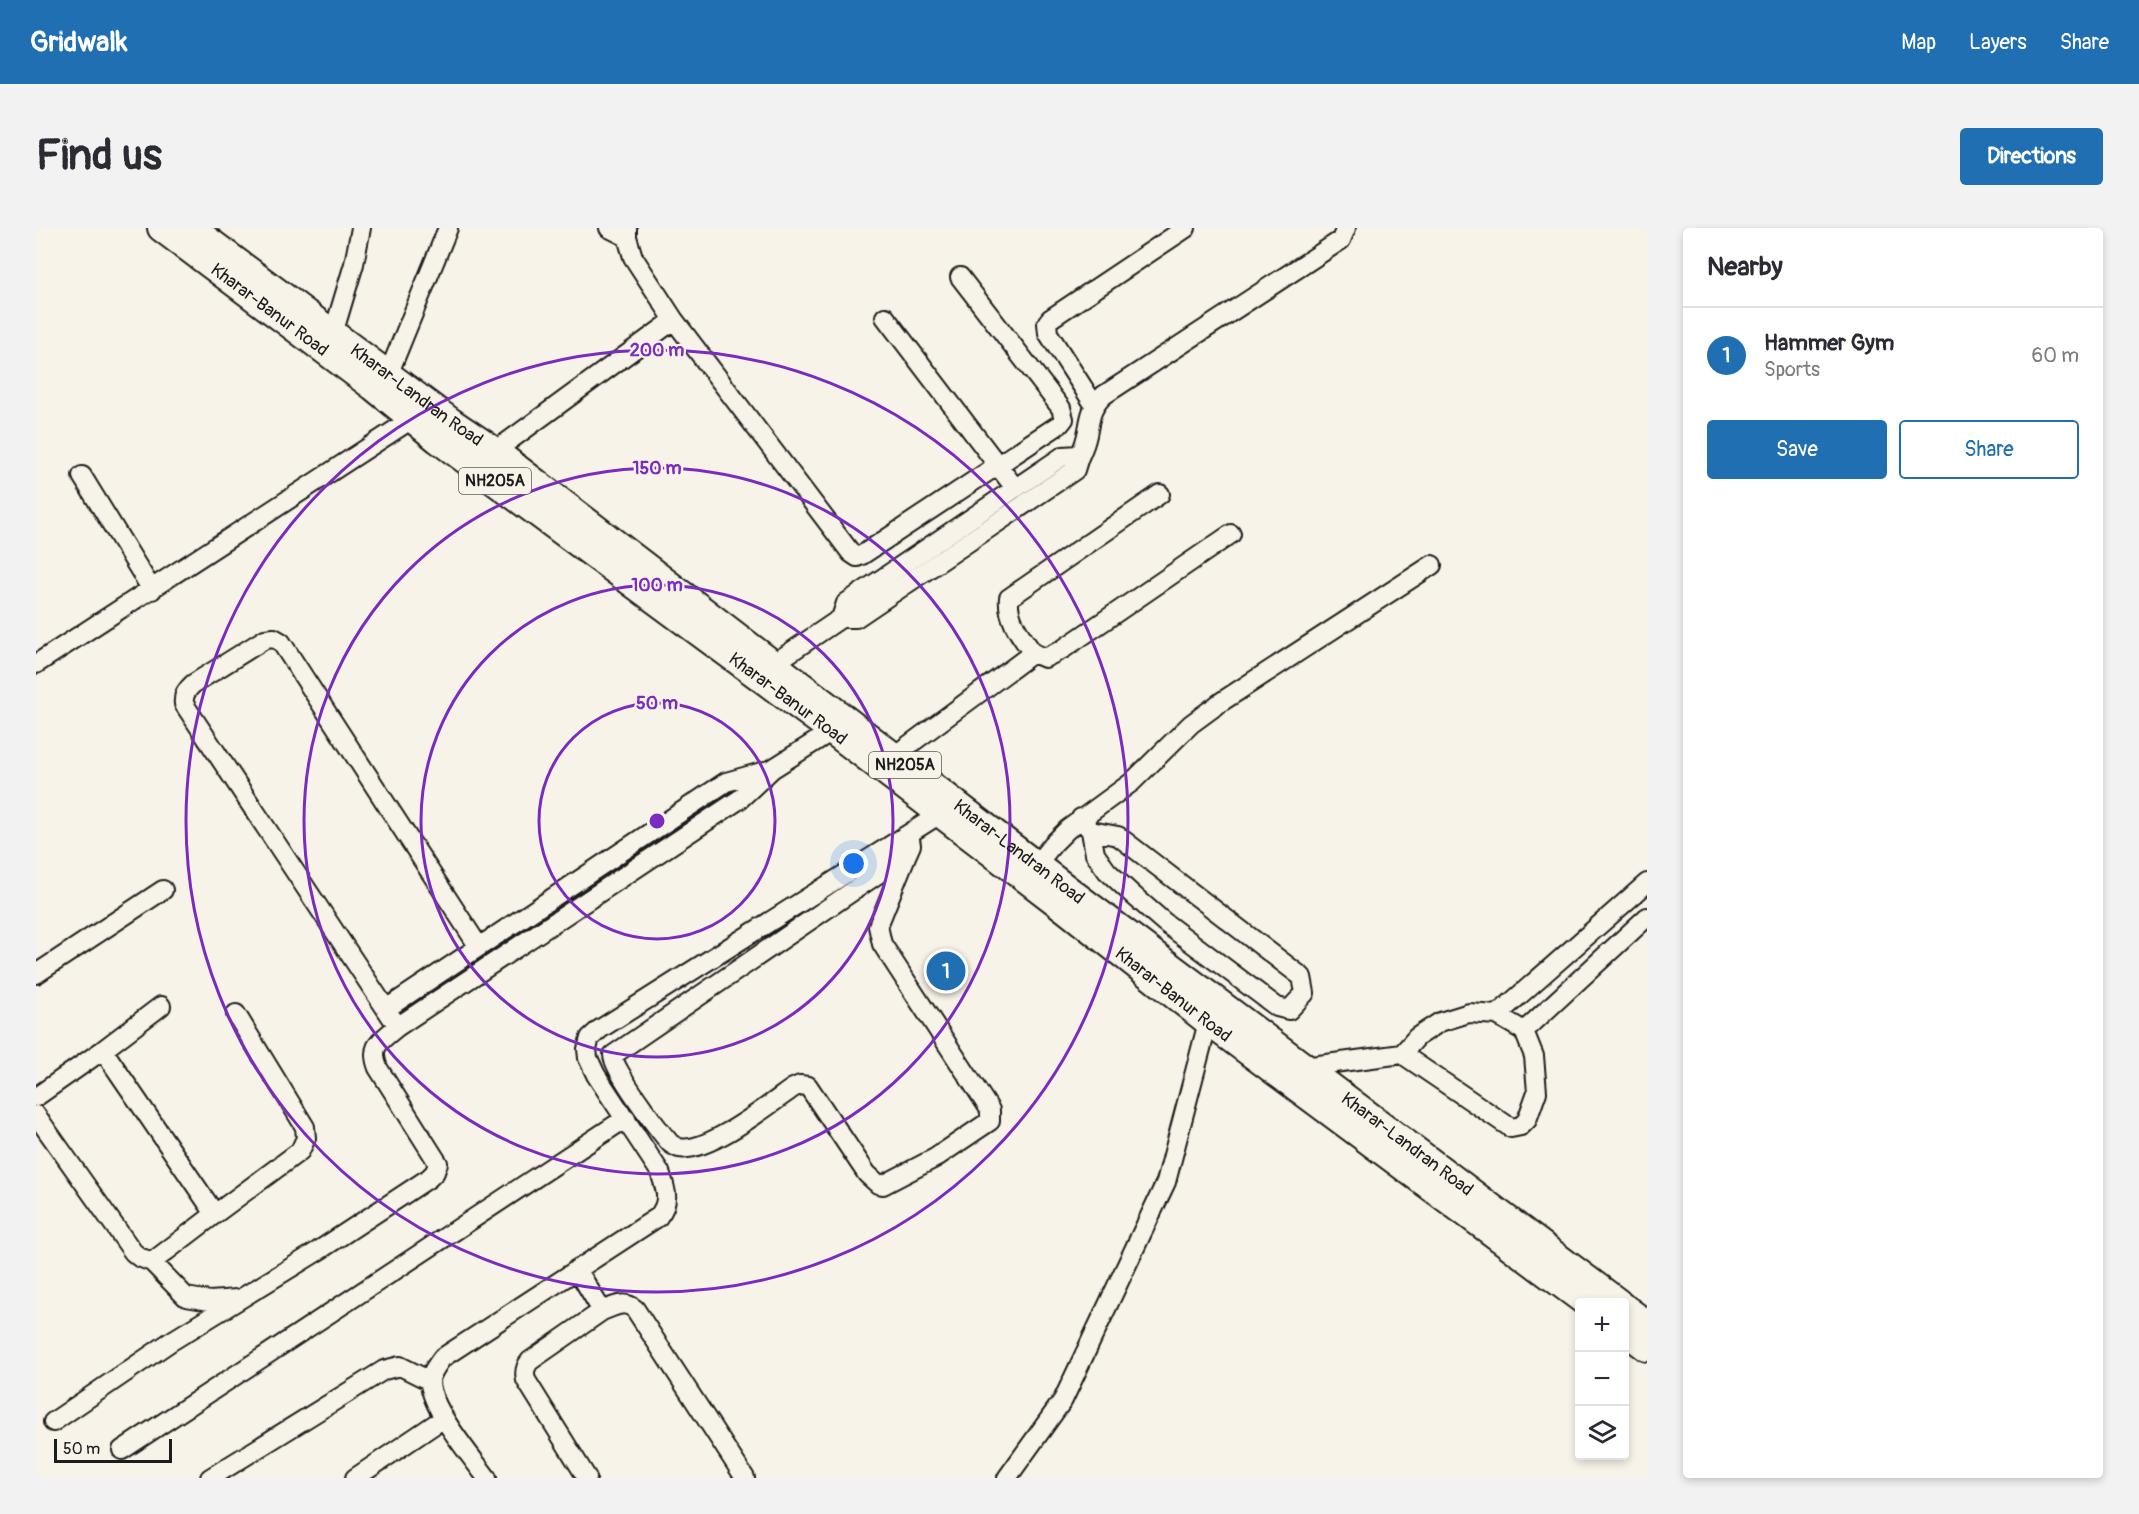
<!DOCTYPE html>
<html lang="en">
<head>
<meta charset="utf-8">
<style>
  :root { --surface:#fff; --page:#f2f2f3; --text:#2b2b33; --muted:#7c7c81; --line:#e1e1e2; --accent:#1f6fb2 }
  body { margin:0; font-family:Pangolin,sans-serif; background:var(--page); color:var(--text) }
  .controls { position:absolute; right:18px; bottom:18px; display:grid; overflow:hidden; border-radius:6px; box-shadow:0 3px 9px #0003 }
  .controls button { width:54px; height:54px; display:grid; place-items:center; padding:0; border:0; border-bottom:2px solid var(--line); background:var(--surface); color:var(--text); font:30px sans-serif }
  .scale { position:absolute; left:18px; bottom:15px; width:118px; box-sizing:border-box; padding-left:6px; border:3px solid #1c1c1c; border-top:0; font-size:16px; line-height:21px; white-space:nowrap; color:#1c1c1c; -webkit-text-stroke:4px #f7f3e8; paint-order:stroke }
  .you { position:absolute; left:818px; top:636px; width:21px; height:21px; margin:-15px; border:4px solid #fff; border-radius:50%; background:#1a73e8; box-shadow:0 0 0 9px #1a73e833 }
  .badge { display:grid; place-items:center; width:39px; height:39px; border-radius:50%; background:var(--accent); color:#fff; font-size:20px; font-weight:700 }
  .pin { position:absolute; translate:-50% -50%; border:3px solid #fff; box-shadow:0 2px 6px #0006 }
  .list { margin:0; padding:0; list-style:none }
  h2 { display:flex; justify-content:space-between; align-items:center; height:78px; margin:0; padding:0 24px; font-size:26px }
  h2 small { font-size:20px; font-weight:400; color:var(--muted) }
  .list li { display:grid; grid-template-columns:39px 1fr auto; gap:18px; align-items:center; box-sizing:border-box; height:96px; padding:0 24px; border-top:2px solid var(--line) }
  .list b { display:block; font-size:22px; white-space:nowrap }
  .list p { margin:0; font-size:20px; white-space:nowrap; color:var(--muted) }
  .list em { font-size:20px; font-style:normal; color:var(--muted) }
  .actions { display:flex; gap:12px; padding:18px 24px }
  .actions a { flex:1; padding:14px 0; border:2px solid var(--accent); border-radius:6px; text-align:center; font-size:21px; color:var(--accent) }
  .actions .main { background:var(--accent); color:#fff }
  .icon { flex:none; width:33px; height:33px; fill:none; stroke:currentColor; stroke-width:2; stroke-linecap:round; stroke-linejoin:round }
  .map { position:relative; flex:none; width:1611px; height:1250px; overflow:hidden; border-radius:6px }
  header { display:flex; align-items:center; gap:36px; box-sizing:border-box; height:84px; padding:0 30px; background:var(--accent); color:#fff }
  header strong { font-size:28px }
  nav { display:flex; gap:33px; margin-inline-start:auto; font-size:21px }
  .intro { display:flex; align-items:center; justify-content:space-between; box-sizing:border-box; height:144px; padding:0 36px }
  h1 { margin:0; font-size:42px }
  .button { padding:15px 27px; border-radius:6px; background:var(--accent); color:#fff; font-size:21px; font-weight:700 }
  main { display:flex; gap:36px; padding:0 36px }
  aside { flex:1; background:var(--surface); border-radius:6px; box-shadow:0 3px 9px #0003 }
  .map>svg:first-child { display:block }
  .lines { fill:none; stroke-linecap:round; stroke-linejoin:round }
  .minor-casing { stroke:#1c1c1c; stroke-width:22 }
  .highway-casing { stroke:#1c1c1c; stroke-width:30 }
  .minor { stroke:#f7f3e8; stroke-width:18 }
  .highway { stroke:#f7f3e8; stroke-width:26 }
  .ring { fill:none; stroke:#7b2cbf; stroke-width:3 }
  .labels { text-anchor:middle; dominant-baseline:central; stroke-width:4.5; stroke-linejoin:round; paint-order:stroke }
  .shield { fill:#f7f3e8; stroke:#5e5c59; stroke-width:1.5 }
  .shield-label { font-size:16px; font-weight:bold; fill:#1c1c1c }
  .street-label { font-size:18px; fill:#1c1c1c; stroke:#f7f3e8 }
  .centre { fill:#7b2cbf; stroke:#f7f3e8; stroke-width:3 }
  .ring-label { font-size:18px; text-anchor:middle; font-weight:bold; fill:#7b2cbf; stroke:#f7f3e8; stroke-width:4.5; stroke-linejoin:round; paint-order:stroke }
</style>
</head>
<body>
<header>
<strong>Gridwalk</strong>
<nav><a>Map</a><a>Layers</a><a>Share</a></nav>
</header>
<div class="intro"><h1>Find us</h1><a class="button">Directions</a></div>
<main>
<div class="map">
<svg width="1611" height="1250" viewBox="0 0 1611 1250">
  <rect width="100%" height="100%" fill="#f7f3e8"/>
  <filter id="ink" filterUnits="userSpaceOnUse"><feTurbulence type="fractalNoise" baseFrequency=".0167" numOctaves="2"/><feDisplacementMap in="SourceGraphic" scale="12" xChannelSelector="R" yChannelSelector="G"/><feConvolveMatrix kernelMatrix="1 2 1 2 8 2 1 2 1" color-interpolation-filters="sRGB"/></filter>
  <g filter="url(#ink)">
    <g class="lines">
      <defs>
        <path id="minor" d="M573 0 591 9
          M591 0V9L597 29 638 92 815 325 821 329 826 327 1024 196 1028 191 1025 180 924 49
          M849 89 979 260
          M297 106 318 36 325 0
          M346 155 352 147 412 0
          M1059 178 1012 105 1011 95 1014 91 1150 0
          M459 223 638 92
          M46 248 116 362
          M805 390 810 375 1027 228 1042 227
          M997 425 1009 430 1027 421 1195 306
          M0 436 376 191 384 183
          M737 436 805 390H820L1039 242C1041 234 1043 228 1047 220 1056 199 1049 185 1068 167L1305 12 1310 0
          M858 528 997 425C985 408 971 392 973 370L1124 266
          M1045 590 1055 603 1059 626 1071 643 1098 668 1128 694 1241 779 1253 782 1269 765 1266 749 1082 608 1055 603
          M871 626 842 698 846 716 954 882V893L899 930 847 957 842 956 831 946 772 858 764 857 757 860C734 876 671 926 643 920 640 919 637 917 635 916 624 904 575 839 577 827L871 626 875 617 873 606
          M1000 637 1017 616 1032 601 1096 554 1155 496 1185 474 1396 337
          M0 746 127 662
          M350 781 148 476C147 467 150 463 157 456L229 411 238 410 245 414 443 719
          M1461 787 1611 655
          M356 790 350 781 690 554 733 542
          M1488 803 1611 689
          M67 822 125 778
          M1268 839 1366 826 1381 809 1404 794 1433 785 1461 787 1488 803 1498 828 1501 864 1491 892 1485 898 1475 900 1366 826
          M0 869 67 822 179 986 116 1034
          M0 887 97 1024 103 1029 116 1034 150 1069 174 1073 201 1071
          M179 986 264 923 270 910 269 899 200 786
          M541 1041 566 1083 494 1133C489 1139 488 1144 490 1152L551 1250
          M566 1083C579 1078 588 1072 599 1081L709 1250
          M17 1194 134 1114 282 1023 393 950 399 944 402 935 342 840C333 817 345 813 361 799L704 571 736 541 796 503
          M86 1222 590 890
          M174 1250 348 1142 364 1138 394 1153
          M319 1250 408 1190
          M451 1250C435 1228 395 1181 394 1154 394 1146 401 1137 406 1130L622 989C635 973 630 962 624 944L560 847 552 830 551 821 554 810 564 801 904 586
          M971 1250 1027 1172 1130 954 1172 794 1178 785"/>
        <g id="highway">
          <path id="s1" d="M125 0 337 159 402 212 796 503 1030 682 1172 794 1549 1074"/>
          <path id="s2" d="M156 0 416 194 459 223 1041 668 1582 1074"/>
          <path d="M1588 1079 1611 1096"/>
          <path d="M1588 1103 1611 1120"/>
        </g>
      </defs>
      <use href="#minor" class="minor-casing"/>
      <use href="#highway" class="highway-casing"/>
      <use href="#minor" class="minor"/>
      <use href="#highway" class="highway"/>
    </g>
  </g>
  <g class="ring">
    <circle cx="621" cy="593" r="118"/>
    <circle cx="621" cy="593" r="236"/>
    <circle cx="621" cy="593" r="353"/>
    <circle cx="621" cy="593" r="471"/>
  </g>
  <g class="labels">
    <g class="shield">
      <rect x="423" y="240" width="72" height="26" rx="4.5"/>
      <rect x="833" y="524" width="72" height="26" rx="4.5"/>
    </g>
    <g class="shield-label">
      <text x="459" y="253">NH205A</text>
      <text x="869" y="537">NH205A</text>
    </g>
    <g class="street-label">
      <text stroke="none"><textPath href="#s1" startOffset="136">Kharar-Banur Road</textPath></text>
      <text stroke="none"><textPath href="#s2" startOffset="280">Kharar-Landran Road</textPath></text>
      <text stroke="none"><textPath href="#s1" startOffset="784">Kharar-Banur Road</textPath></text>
      <text stroke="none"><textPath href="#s2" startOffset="1036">Kharar-Landran Road</textPath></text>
      <text stroke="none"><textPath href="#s1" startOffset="1270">Kharar-Banur Road</textPath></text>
      <text stroke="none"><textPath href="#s2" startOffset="1522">Kharar-Landran Road</textPath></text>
    </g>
  </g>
  <circle cx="621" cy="593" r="9" class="centre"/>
  <g class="ring-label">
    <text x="621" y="128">200 m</text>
    <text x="621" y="246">150 m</text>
    <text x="621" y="363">100 m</text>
    <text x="621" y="481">50 m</text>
  </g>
</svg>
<div class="controls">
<button>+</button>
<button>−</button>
<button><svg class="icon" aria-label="layers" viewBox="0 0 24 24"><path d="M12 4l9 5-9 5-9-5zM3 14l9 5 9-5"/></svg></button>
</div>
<div class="scale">50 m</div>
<div class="you"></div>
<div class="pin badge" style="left:910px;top:743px">1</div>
</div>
<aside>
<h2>Nearby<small></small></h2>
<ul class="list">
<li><span class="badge">1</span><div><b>Hammer Gym</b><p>Sports</p></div><em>60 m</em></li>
</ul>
<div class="actions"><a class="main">Save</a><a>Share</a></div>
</aside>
</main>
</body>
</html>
